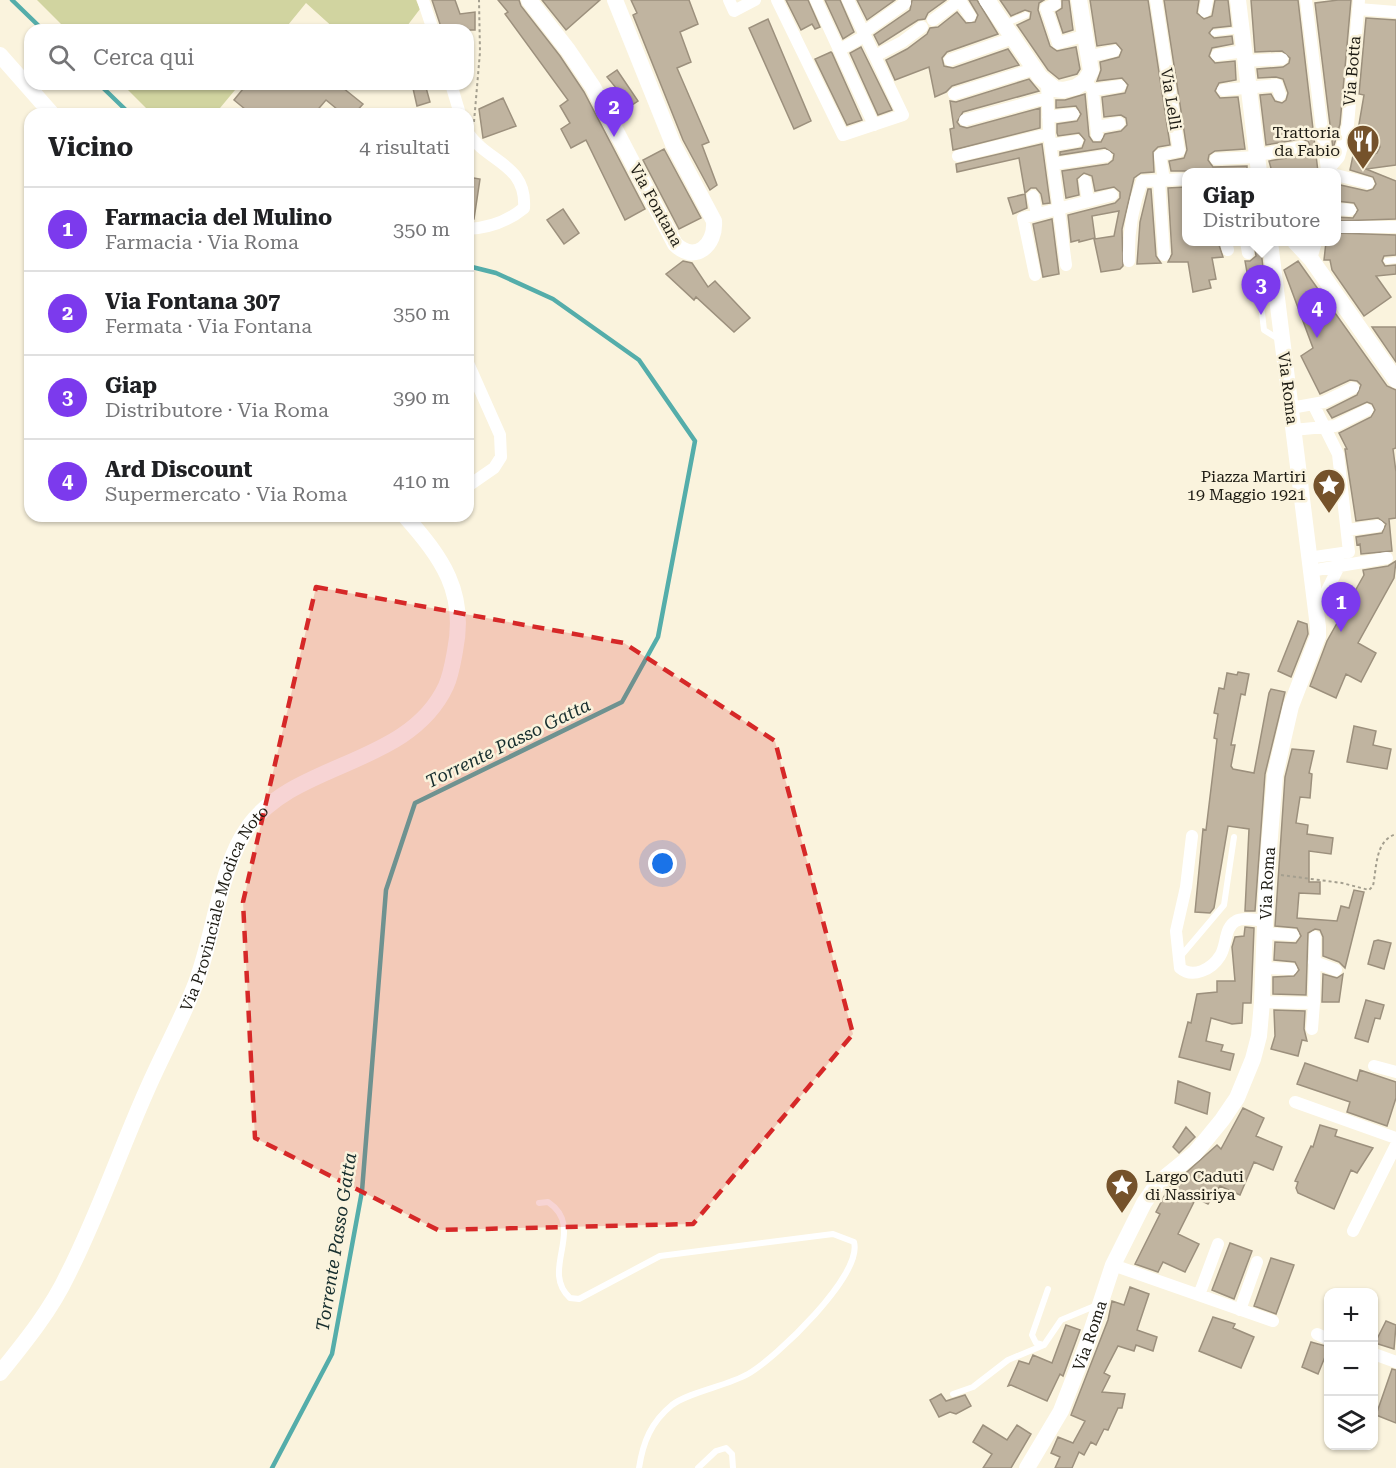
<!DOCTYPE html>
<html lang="it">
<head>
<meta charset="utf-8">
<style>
  :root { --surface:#fff; --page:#f2f2f2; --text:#202124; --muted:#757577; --line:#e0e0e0; --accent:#7c3aed }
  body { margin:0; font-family:"Roboto Serif",serif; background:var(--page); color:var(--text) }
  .controls { position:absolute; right:18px; bottom:18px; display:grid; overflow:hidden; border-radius:12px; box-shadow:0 2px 4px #0004 }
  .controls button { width:54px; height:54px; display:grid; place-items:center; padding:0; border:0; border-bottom:2px solid var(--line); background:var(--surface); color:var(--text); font:30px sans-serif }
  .you { position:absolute; left:663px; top:864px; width:21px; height:21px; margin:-15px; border:4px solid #fff; border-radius:50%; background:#1a73e8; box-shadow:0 0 0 9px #1a73e833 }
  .badge { display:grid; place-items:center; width:39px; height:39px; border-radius:50%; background:var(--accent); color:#fff; font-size:20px; font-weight:700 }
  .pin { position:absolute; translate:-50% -50px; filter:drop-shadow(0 2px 3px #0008) }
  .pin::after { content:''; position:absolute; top:32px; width:21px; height:18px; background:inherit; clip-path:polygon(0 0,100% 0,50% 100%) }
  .popup { position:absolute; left:1182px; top:168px; width:159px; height:78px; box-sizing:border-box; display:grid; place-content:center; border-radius:12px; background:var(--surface); filter:drop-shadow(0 2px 4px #0005); font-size:20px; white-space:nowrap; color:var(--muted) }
  .popup b { font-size:22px; color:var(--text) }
  .popup::after { content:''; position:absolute; left:50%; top:100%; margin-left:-12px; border:12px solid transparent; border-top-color:var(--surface) }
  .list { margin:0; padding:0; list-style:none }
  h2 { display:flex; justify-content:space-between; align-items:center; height:78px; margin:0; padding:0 24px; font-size:26px }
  h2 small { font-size:20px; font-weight:400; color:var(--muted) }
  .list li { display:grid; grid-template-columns:39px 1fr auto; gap:18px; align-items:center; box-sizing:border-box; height:84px; padding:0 24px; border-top:2px solid var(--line) }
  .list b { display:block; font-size:22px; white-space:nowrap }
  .list p { margin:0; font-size:20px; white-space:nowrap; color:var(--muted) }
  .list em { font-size:20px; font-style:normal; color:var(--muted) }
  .icon { flex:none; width:33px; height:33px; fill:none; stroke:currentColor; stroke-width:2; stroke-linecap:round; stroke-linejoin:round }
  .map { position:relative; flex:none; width:1396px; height:1468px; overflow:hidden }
  .search { position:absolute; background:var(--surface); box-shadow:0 2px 4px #0004; left:24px; top:24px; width:450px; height:66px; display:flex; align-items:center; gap:15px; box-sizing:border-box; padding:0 21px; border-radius:18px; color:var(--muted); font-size:22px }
  .panel { position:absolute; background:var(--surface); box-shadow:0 2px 4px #0004; left:24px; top:108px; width:450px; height:414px; border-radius:18px }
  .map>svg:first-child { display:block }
  .green { fill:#d1d4a0 }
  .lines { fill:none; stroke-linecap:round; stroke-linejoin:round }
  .stream { stroke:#54adaa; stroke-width:4.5 }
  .building { fill:#c0b4a0; stroke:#9c907d; stroke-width:1.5 }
  .path { stroke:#a49f8f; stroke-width:2; stroke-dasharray:3 3; stroke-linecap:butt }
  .lane { stroke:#fff; stroke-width:6 }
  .street { stroke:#fff; stroke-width:12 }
  .secondary { stroke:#fff; stroke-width:16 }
  .marked { fill:#d62828; fill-opacity:0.2; stroke:#d62828; stroke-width:4.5; stroke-dasharray:12 8; stroke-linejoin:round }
  .labels { text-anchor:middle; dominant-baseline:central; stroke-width:5; stroke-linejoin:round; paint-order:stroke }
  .street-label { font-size:16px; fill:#1d1b13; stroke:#faf3dd }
  .poi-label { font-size:16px; fill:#1d1b13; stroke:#faf3dd; text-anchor:end }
  .water-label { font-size:18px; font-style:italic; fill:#172e2e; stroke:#faf3dd }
</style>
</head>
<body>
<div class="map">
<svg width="1396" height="1468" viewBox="0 0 1396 1468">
  <rect width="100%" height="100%" fill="#faf3dd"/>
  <path class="green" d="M37 0H416L420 9 404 30H336L306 3 284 30H67Z
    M122 84H240L215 114H152Z"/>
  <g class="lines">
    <path class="stream" d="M12 0 43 30
      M99 84 130 114
      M272 1468 332 1354 362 1191 386 890 415 803 622 702 658 637 695 441 639 360 553 299 496 273 468 266"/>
  </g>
  <path class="building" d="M432 0H455L460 14 475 12V30H442Z
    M498 0H519L521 6 560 56 584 92 645 209 625 220 586 140 571 148 561 129 570 123 560 106 568 100 505 14 508 12Z
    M542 0H600L566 30Z
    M631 0H689L698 24 680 32 691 62 677 68 709 142 702 145 717 185 710 190 683 140 633 15 637 13Z
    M786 0H808L820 27 815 29 812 24 801 30Z
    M825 0H840L854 32 843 39Z
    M857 0H895L867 20Z
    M912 0H946L928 13 925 19 918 20 879 45 874 35 910 10Z
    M969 0H977L998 34 947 52 942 58 944 66 953 68 1008 49 1019 65 952 86 946 92 935 97 929 67 895 80 886 60 907 49 927 34 930 28 938 27 957 12 966 23 975 22 978 15Z
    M1000 0H1044L1039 3 1038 10 1050 46 1057 51 1076 47 1080 69 1077 74 1059 79 1048 70 1017 25 1030 19 1031 12 1025 10 1011 16Z
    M1062 0H1069L1073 30 1063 33 1056 12 1062 8Z
    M1090 0H1148L1170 145 1158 147 1153 152 1154 172 1141 173 1134 178 1122 229 1123 266 1120 269 1101 272 1094 239 1114 236 1119 211 1092 216 1095 238 1079 242V240L1071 242 1068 215 1115 203 1120 198V192L1114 187 1095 191 1092 176 1084 173 1077 179 1079 195 1066 198 1062 171 1108 164 1113 160 1114 154 1105 148 1060 155V152L1082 148 1085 140 1079 133 1058 136 1057 133V124L1077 121 1081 114 1076 106 1056 108V100H1065L1085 94 1089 136 1093 142H1101L1105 134 1121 131 1127 125 1126 118 1121 115 1104 117 1102 97 1125 93 1128 85 1122 78 1097 81 1101 70 1100 62 1119 57 1122 50 1116 43 1097 46Z
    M1164 0H1199L1197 13 1204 19 1212 16 1215 0H1228L1231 26 1213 28 1209 33 1214 38 1232 36 1233 44 1212 48 1209 56 1215 63 1235 61 1236 80 1219 83 1215 91 1220 98 1238 97 1245 149 1215 151 1209 155 1208 160 1213 167 1247 166V171H1171L1169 161 1184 158 1187 150Z
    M1251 0H1298L1318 172H1307V170L1272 172 1269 161 1304 155 1310 146 1308 141 1301 139 1266 145 1260 95 1271 94 1275 101 1282 103 1286 100 1288 93 1283 79 1276 77 1258 78 1257 69 1283 67 1289 63 1290 58 1282 51 1255 52Z
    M1338 0H1351L1340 124 1333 149 1315 3Z
    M1366 18 1396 20V165L1366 169 1396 181V219L1336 221V217L1353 218 1358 210 1354 203 1336 201V184L1367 191 1373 189 1376 184 1373 177 1350 170 1355 146H1364L1366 152 1372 155 1377 153 1380 147 1375 131 1358 130 1364 95 1359 94Z
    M768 19 811 121 794 129 749 28Z
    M861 47 892 110 878 115 850 53Z
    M831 52 832 53 862 120 847 125 815 59Z
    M617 70 638 101 632 105 626 98 615 107 609 95 617 89 607 77Z
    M1029 79 1039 91 963 112 957 122 960 126 967 128 1040 108V128L953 150 950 129 954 128 950 101 956 102Z
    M247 84H338L363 104 354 114H343L326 100 314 114H251L234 100Z
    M412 84H425L430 102 417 106Z
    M503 98 516 126 483 138 479 109Z
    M1042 144 1050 203 1043 204 1041 194 1036 188H1031L1025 193 1019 158 957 172 956 164Z
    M664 149 701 218 679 229 643 160Z
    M468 177 480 179 474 219 468 218Z
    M1186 187V242H1218L1223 257 1212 258 1216 279 1209 280 1211 288 1193 292 1188 262H1168L1172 254 1168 188Z
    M1148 189H1151L1156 256 1161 263 1137 264 1140 222Z
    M1025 194 1027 208 1013 214 1008 198Z
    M563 209 579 233 564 244 547 220Z
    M1052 219 1059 274 1043 277 1033 224Z
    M1336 233 1396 235V255L1384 256 1382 261 1385 266 1396 265V274L1376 276 1391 297 1364 316 1332 270 1330 260H1324L1326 242H1336Z
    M1254 242H1260L1264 276 1248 278 1245 261H1250L1256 256Z
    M683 261 692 263 708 287 715 281 750 318 734 332 696 297 694 300 666 274Z
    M1298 261 1387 386 1396 390V448L1393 449 1396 472V518L1389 519 1392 551 1361 554 1360 544 1357 545 1356 537 1382 533 1386 524 1378 518 1356 521 1345 449H1347L1339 433 1371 417 1375 410 1372 404 1367 402 1332 418 1327 410 1357 395 1361 385 1357 381 1350 380 1320 394 1301 356 1313 348 1284 270Z
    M1372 327H1396V362Z
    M1396 561 1394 578 1358 643 1376 653 1361 682 1346 674 1336 698 1310 686 1327 641 1364 575 1363 570 1388 566Z
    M1298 621 1307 624 1308 634 1291 677 1278 671Z
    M1238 672 1249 674 1245 695 1241 694 1231 745H1235L1231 766 1233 769 1254 773 1269 693 1271 689 1285 692 1265 774 1255 911H1245L1249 829 1228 826 1214 908 1210 913 1195 912 1203 829 1206 830 1217 739 1214 738 1218 714 1214 713 1219 688 1224 689 1227 673 1237 675Z
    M1354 726 1376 731 1373 745 1391 749 1387 769 1347 762Z
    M1292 749 1314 751 1309 773 1312 774 1310 798 1300 797 1296 823 1308 825 1307 834 1333 838 1331 854 1309 851V882H1320V894L1299 893 1297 918 1337 921 1341 906 1349 908 1354 890 1364 892 1345 968 1339 962 1323 956V937L1320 930 1315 929 1308 933 1306 995 1273 994V977L1294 976 1299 970 1295 962 1274 960 1275 942 1296 943 1301 936 1297 928 1275 926 1285 777Z
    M1245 927 1254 928 1251 1003H1243L1242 1023 1232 1024 1211 1018 1206 1041 1223 1045 1221 1051 1234 1054 1230 1070 1179 1057 1188 1022 1191 1023 1197 994 1217 992V981H1235L1232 947 1235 937 1244 936Z
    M1378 940 1391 943 1384 969 1368 964 1374 941Z
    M1323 974 1337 978 1343 974 1339 1002H1322Z
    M1366 1000 1384 1005 1380 1019 1375 1018 1368 1042 1355 1038Z
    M1274 1010 1305 1011 1304 1029 1307 1041 1302 1040 1298 1056 1271 1049 1275 1036Z
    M1305 1063 1357 1081 1360 1070 1396 1082V1098L1387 1126 1347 1112 1350 1102 1297 1084Z
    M1178 1081 1210 1093 1207 1114 1175 1103Z
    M1243 1108 1264 1118 1256 1136 1282 1147 1273 1170 1254 1162 1240 1195 1220 1186 1208 1204 1196 1198 1178 1234 1199 1244 1185 1272 1163 1262 1158 1272 1135 1264 1160 1214 1156 1212 1168 1189 1217 1145 1221 1149Z
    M1320 1125 1337 1130 1335 1136 1373 1148 1357 1173 1351 1170 1334 1209 1298 1193 1296 1188 1298 1182 1295 1181 1311 1146 1313 1147Z
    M1186 1127 1195 1137 1179 1153 1173 1147Z
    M1230 1243 1252 1251 1234 1299 1212 1290Z
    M1271 1258 1294 1265 1276 1314 1254 1306Z
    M1130 1287 1149 1294 1137 1330 1157 1337 1153 1351 1136 1345 1134 1351 1118 1346 1104 1373 1110 1376 1102 1392 1125 1394 1122 1408H1118L1108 1430 1104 1429 1096 1445 1091 1442 1084 1455 1079 1452 1072 1468H1055L1060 1457 1051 1453 1058 1437 1073 1443 1085 1421 1071 1415 1108 1320 1112 1301 1124 1305Z
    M1213 1317 1235 1324 1233 1328 1254 1337 1241 1368 1199 1351Z
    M1386 1321 1396 1325 1394 1349 1375 1343Z
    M1066 1325 1080 1330 1063 1376 1060 1374 1047 1401 1011 1385 1008 1386 1019 1361 1029 1364 1033 1355 1052 1363Z
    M1311 1342 1329 1347 1318 1374 1302 1367Z
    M1392 1369 1396 1370V1423L1376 1415Z
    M941 1394 946 1401 965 1395 971 1406 956 1414 950 1412 939 1417 930 1400Z
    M983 1425 1007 1440 1017 1425 1031 1434 1011 1468H983L992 1454 973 1442Z"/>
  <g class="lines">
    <path class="path" d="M474 122 480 52 479 0
      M1281 875 1342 883 1369 890 1373 886C1377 866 1375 841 1396 834"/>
    <path class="lane" d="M1004 24 1026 15
      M1214 33 1241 30
      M1387 261 1396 260
      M1274 285 1260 296 1264 330 1280 340
      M1180 957 1224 905 1234 837
      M539 1203 548 1202C587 1228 539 1270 570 1298L579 1299 660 1256 833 1234 854 1242C863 1275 776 1358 748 1374 727 1386 689 1392 672 1405 651 1422 643 1442 639 1468
      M1043 1345 1036 1343 1032 1335 1048 1289
      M953 1394 973 1387 1008 1360 1044 1345 1061 1320 1097 1305
      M698 1468 716 1451 726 1448 732 1454 733 1468"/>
    <path class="street" d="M423 0 433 30
      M729 0 734 11 755 0
      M777 0 843 135 903 115 848 0
      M816 0 874 125
      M1156 0 1179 151 1160 155 1164 181
      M1306 0 1327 170
      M960 1 970 16
      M1055 4 1046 8 1058 43 1087 35
      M1358 9 1396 12
      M1205 11 1207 0
      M933 20 960 0
      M864 32 905 3
      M839 50 865 36
      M1217 55 1244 51
      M875 56 902 42 922 27
      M1090 56 1114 51
      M950 60 1013 38
      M1245 61 1282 59
      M1085 81 1093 90 1097 135
      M451 84 460 114
      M1047 84 1049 134 1066 265
      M1093 90 1120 86
      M1223 90 1277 85 1280 95
      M954 94 1034 69
      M1048 117 1073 114
      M965 120 1046 98
      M1097 127 1119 123
      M468 133C488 163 527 164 524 208 507 222 489 228 468 229
      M1345 138H1371L1372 147
      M1051 145 1077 141
      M1257 155 1302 147
      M958 156 1049 134
      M1216 159 1257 157
      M1053 164 1106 156
      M1326 172 1339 157 1348 125 1359 0
      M1336 175 1368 183
      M1085 181 1088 201
      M1159 181 1164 255
      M1033 196 1037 214
      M1336 209 1350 210
      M1341 227H1396
      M1226 242 1228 250
      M1246 242 1248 253
      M1311 259 1316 242
      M1129 261C1128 233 1132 208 1142 181L1186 179
      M1035 275 1023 218 1112 195
      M468 363 500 435 501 457 494 468 468 486
      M1291 408 1324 402 1353 388
      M1293 430 1335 426 1367 410
      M1347 530 1378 526
      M1308 558 1349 552 1338 454 1313 404
      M1310 571 1387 558
      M1317 611 1339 566V562
      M1192 836 1186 887 1176 931 1180 968C1193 979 1212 969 1220 956 1227 946 1224 927 1236 921 1243 917 1256 920 1264 921
      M1264 933 1293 935
      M1314 962 1336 970
      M1263 968 1291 969
      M1262 1002 1314 1003 1315 937
      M1312 1029 1314 1003
      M1374 1066 1396 1072
      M1295 1102 1396 1138
      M1353 1231 1396 1145
      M1113 1265 1273 1321
      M1199 1295 1218 1244
      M1240 1310 1257 1262
      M1317 1334 1328 1339
      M1374 1354 1396 1362"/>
    <g class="secondary">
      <path d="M529 0 568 50 593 87 675 244C695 264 716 245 714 221L673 144 615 0"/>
      <path d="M987 0 1040 77 1055 89 1063 90 1076 87 1085 81 1091 71 1079 0"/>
      <path d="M1238 0 1259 172"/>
      <path d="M0 55 52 114"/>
      <path d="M1295 242 1311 259 1396 380"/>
      <path id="s1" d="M0 1373C25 1342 51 1310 68 1274 98 1215 119 1153 146 1092 161 1057 180 1023 194 988 214 939 219 867 249 826 296 761 409 766 446 686 451 675 453 662 455 651 467 592 442 558 405 516"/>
      <path id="s2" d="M1027 1468 1061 1411 1086 1347 1113 1265 1144 1203 1158 1183 1195 1153 1222 1120 1237 1098 1253 1059 1259 1036 1262 1002 1267 873 1275 775 1291 706 1318 636V627L1270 242"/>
    </g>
  </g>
  <path class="marked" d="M316 587 624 643 775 741 853 1034 693 1224 438 1230 255 1138 243 902Z"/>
  <defs>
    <symbol id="restaurant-pin" viewBox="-11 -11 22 30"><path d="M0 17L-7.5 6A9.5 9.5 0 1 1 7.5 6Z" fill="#75522b" stroke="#faf3dd"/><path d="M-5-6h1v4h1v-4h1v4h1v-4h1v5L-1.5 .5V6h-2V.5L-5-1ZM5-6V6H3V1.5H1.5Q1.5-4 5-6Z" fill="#fff"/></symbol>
    <symbol id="sight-pin" viewBox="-11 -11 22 30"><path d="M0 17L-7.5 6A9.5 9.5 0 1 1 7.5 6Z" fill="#75522b" stroke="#faf3dd"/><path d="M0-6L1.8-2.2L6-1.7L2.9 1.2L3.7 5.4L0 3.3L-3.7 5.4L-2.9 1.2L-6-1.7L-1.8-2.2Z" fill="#fff"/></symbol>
  </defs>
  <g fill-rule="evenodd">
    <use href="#restaurant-pin" x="1344" y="122" width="38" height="52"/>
    <use href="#sight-pin" x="1310" y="466" width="38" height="52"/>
    <use href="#sight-pin" x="1103" y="1166" width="38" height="52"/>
  </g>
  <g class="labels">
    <g class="street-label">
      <text transform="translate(1352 71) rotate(-85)">Via Botta</text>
      <text transform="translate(1171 99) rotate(81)">Via Lelli</text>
      <text transform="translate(656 205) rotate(61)">Via Fontana</text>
      <text transform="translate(1288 388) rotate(83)">Via Roma</text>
      <text stroke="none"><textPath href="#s2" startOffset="651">Via Roma</textPath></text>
      <text stroke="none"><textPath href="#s1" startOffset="519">Via Provinciale Modica Noto</textPath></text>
      <text stroke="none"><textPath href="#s2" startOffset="147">Via Roma</textPath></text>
    </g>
    <g class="poi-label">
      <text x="1340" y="132">Trattoria<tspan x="1340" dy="18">da Fabio</tspan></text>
      <text x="1306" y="476">Piazza Martiri<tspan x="1306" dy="18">19 Maggio 1921</tspan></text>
      <text x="1145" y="1176" text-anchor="start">Largo Caduti<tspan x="1145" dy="18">di Nassiriya</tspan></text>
    </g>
    <g class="water-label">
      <text transform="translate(508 743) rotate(-26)">Torrente Passo Gatta</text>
      <text transform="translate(336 1242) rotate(-81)">Torrente Passo Gatta</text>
    </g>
  </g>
</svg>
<div class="controls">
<button>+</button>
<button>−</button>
<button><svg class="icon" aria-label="layers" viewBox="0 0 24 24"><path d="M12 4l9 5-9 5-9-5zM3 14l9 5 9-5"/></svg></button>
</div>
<div class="you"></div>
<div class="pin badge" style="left:1341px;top:632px">1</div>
<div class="pin badge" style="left:614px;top:137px">2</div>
<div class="pin badge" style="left:1261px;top:315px">3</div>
<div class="popup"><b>Giap</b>Distributore</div>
<div class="pin badge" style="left:1317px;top:338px">4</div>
<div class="search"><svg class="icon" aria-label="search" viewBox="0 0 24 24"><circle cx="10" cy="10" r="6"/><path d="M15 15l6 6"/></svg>Cerca qui</div>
<section class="panel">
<h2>Vicino<small>4 risultati</small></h2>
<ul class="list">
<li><span class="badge">1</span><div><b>Farmacia del Mulino</b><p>Farmacia · Via Roma</p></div><em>350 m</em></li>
<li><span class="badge">2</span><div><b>Via Fontana 307</b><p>Fermata · Via Fontana</p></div><em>350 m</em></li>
<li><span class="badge">3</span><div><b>Giap</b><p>Distributore · Via Roma</p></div><em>390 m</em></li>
<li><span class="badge">4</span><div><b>Ard Discount</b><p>Supermercato · Via Roma</p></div><em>410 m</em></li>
</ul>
</section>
</div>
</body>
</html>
